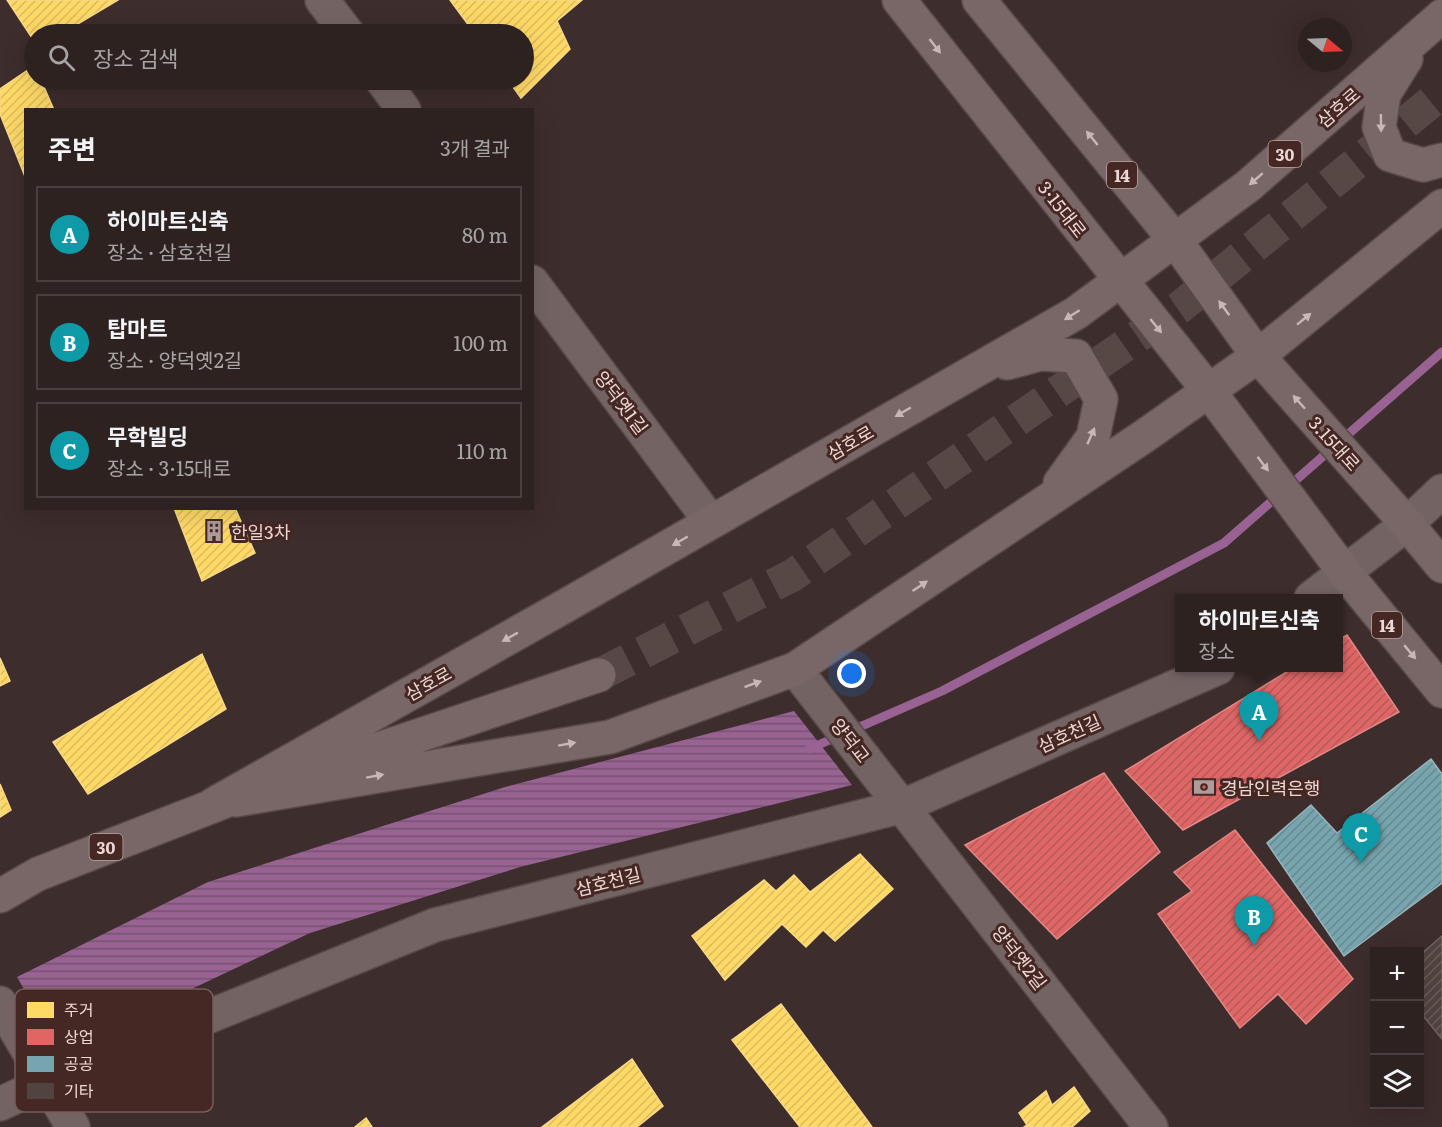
<!DOCTYPE html>
<html lang="ko">
<head>
<meta charset="utf-8">
<style>
  :root { --surface:#2e2221; --page:#362a2a; --text:#f1f3f6; --muted:#a7a4a5; --line:#493f3f; --accent:#af9c9a }
  body { margin:0; font-family:Literata,"Noto Sans KR",serif; background:var(--page); color:var(--text) }
  .controls { position:absolute; right:18px; bottom:18px; display:grid; overflow:hidden; border-radius:0px; box-shadow:0 6px 24px #0002 }
  .controls button { width:54px; height:54px; display:grid; place-items:center; padding:0; border:0; border-bottom:2px solid var(--line); background:var(--surface); color:var(--text); font:30px sans-serif }
  .compass { position:absolute; left:1298px; top:18px; width:54px; height:54px; border-radius:50%; background:var(--surface); box-shadow:0 6px 24px #0002; rotate:109deg }
  .you { position:absolute; left:852px; top:674px; width:21px; height:21px; margin:-15px; border:4px solid #fff; border-radius:50%; background:#1a73e8; box-shadow:0 0 0 9px #1a73e833 }
  .badge { display:grid; place-items:center; width:39px; height:39px; border-radius:50%; background:var(--accent); color:#fff; font-size:20px; font-weight:700 }
  .pin { position:absolute; translate:-50% -50px; filter:drop-shadow(0 2px 3px #0008) }
  .pin::after { content:''; position:absolute; top:32px; width:21px; height:18px; background:inherit; clip-path:polygon(0 0,100% 0,50% 100%) }
  .popup { position:absolute; left:1175px; top:594px; width:168px; height:78px; box-sizing:border-box; display:grid; place-content:center; border-radius:0px; background:var(--surface); filter:drop-shadow(0 2px 4px #0005); font-size:20px; white-space:nowrap; color:var(--muted) }
  .popup b { font-size:22px; color:var(--text) }
  .popup::after { content:''; position:absolute; left:50%; top:100%; margin-left:-12px; border:12px solid transparent; border-top-color:var(--surface) }
  .list { margin:0; padding:0; list-style:none }
  h2 { display:flex; justify-content:space-between; align-items:center; height:78px; margin:0; padding:0 24px; font-size:26px }
  h2 small { font-size:20px; font-weight:400; color:var(--muted) }
  .list li { display:grid; grid-template-columns:39px 1fr auto; gap:18px; align-items:center; box-sizing:border-box; height:96px; margin:0 12px 12px; padding:0 12px; border:2px solid var(--line); border-radius:0px }
  .list b { display:block; font-size:22px; white-space:nowrap }
  .list p { margin:0; font-size:20px; white-space:nowrap; color:var(--muted) }
  .list em { font-size:20px; font-style:normal; color:var(--muted) }
  .icon { flex:none; width:33px; height:33px; fill:none; stroke:currentColor; stroke-width:2; stroke-linecap:round; stroke-linejoin:round }
  .map { position:relative; flex:none; width:1442px; height:1127px; overflow:hidden }
  .search { position:absolute; background:var(--surface); box-shadow:0 6px 24px #0002; left:24px; top:24px; width:510px; height:66px; display:flex; align-items:center; gap:15px; box-sizing:border-box; padding:0 21px; border-radius:33px; color:var(--muted); font-size:22px }
  .panel { position:absolute; background:var(--surface); box-shadow:0 6px 24px #0002; left:24px; top:108px; width:510px; height:402px; border-radius:0px }
  .map>svg:first-child { display:block }
  .water { fill:url(#water-rules) }
  .homes { fill:url(#homes-hatch); stroke:#f9d987; stroke-width:1.5 }
  .shops { fill:url(#shops-hatch); stroke:#e48887; stroke-width:1.5 }
  .public { fill:url(#public-hatch); stroke:#99b4ba; stroke-width:1.5 }
  .lines { fill:none; stroke-linecap:round; stroke-linejoin:round }
  .stream { stroke:#986293; stroke-width:9 }
  .building { fill:url(#building-hatch); stroke:#70635f; stroke-width:1.5 }
  .primary-tunnel { stroke:#574745; stroke-width:33; stroke-dasharray:33 16; stroke-linecap:butt }
  .minor-casing { stroke:#584948; stroke-width:36 }
  .primary-casing { stroke:#584948; stroke-width:36 }
  .minor { stroke:#736463; stroke-width:33 }
  .primary { stroke:#796768; stroke-width:33 }
  .oneway { fill:#cab6b4 }
  .labels { text-anchor:middle; dominant-baseline:central; stroke-width:6; stroke-linejoin:round; paint-order:stroke }
  .shield { fill:#452724; stroke:#baa3a0; stroke-width:1.5 }
  .shield-label { font-size:16px; font-weight:bold; fill:#ecd8d5 }
  .street-label { font-size:18px; fill:#ecd8d5; stroke:#452724 }
  .poi-label { font-size:18px; fill:#ecd8d5; stroke:#452724; text-anchor:start }
  .key { fill:#452724; stroke:#775c59; stroke-width:1.5 }
  .key-label { font-size:16px; fill:#ecd8d5 }
</style>
</head>
<body>
<div class="map">
<svg width="1442" height="1127" viewBox="0 0 1442 1127">
  <defs>
    <pattern id="water-rules" width="6" height="5" patternUnits="userSpaceOnUse" patternTransform="scale(1.5)"><rect width="6" height="5" fill="#986293"/><path d="M0 2.5h6" fill="none" stroke="#74536e"/></pattern>
    <pattern id="homes-hatch" width="6" height="6" patternUnits="userSpaceOnUse" patternTransform="scale(1.5)"><rect width="6" height="6" fill="#ffd966"/><path d="M-1 1l2-2M0 6l6-6M5 7l2-2" fill="none" stroke="#dabb5e"/></pattern>
    <pattern id="shops-hatch" width="6" height="6" patternUnits="userSpaceOnUse" patternTransform="scale(1.5)"><rect width="6" height="6" fill="#e06666"/><path d="M-1 1l2-2M0 6l6-6M5 7l2-2" fill="none" stroke="#b25b5b"/></pattern>
    <pattern id="public-hatch" width="6" height="6" patternUnits="userSpaceOnUse" patternTransform="scale(1.5)"><rect width="6" height="6" fill="#76a5af"/><path d="M-1 1l2-2M0 6l6-6M5 7l2-2" fill="none" stroke="#68878e"/></pattern>
    <pattern id="building-hatch" width="6" height="6" patternUnits="userSpaceOnUse" patternTransform="scale(1.5)"><rect width="6" height="6" fill="#514440"/><path d="M-1 1l2-2M0 6l6-6M5 7l2-2" fill="none" stroke="#6a5e5b"/></pattern>
  </defs>
  <rect width="100%" height="100%" fill="#3d2d2c"/>
  <path class="water" d="M794 711 852 785 520 867 310 933 198 986 57 1047 17 977 208 882 505 787Z"/>
  <path class="homes" d="M7 0H118L61 34H34V41Z
    M450 0H582L557 21 570 49 521 98 508 80H524V34H475Z
    M34 66V80H41L54 110H26V179L0 114V89Z
    M174 508H235L255 553 202 581Z
    M202 654 226 709 88 794 53 742Z
    M0 658 10 681 0 686Z
    M0 784 11 810 0 817Z
    M860 854 893 889 835 941 823 930 806 947 782 924 725 980 692 936 764 880 776 891 794 875 810 892Z
    M781 1004 867 1120 872 1127H800L732 1040Z
    M632 1059 663 1106 637 1127H542Z
    M1074 1087 1090 1111 1072 1127H1024L1027 1125 1019 1113 1046 1091 1052 1105Z
    M366 1118 372 1127H355Z"/>
  <path class="shops" d="M1347 635 1399 712 1183 830 1125 771 1293 668H1338V640Z
    M1104 773 1160 852 1057 939 965 845Z
    M1235 830 1353 979 1306 1024 1278 994 1240 1028 1158 914 1192 891 1174 872Z"/>
  <path class="public" d="M1431 759 1442 774V883L1344 956 1267 843 1311 805 1337 833Z"/>
  <g class="lines">
    <path class="stream" d="M809 749 942 691 1224 543 1442 352
      M20 1025 47 1011"/>
  </g>
  <path class="building" d="M1442 936V1039L1420 1012V955Z"/>
  <g class="lines">
    <path class="primary-tunnel" d="M599 675 793 575 1179 308 1442 93"/>
    <defs>
      <path id="minor" d="M322 0 348 34
        M382 80 404 110
        M532 282 711 522
        M1311 598 1407 524 1442 491
        M795 669 1151 1127
        M0 1003 73 1127
        M0 1104 47 1082 435 925 903 806 1218 668"/>
      <path id="primary" d="M899 0 1208 390 1345 573 1442 691
        M979 0 1175 240 1258 356 1407 524 1442 566
        M1406 59 1384 94 1379 127 1390 155 1423 165 1442 160
        M1007 363 1040 354 1076 356 1101 399 1093 437 1060 483
        M313 771 599 675
        M236 800 610 737 795 669 1143 437 1258 356 1442 206
        M214 804 558 610 1076 313 1248 186 1442 16
        M0 896 38 874 236 797"/>
    </defs>
    <use href="#minor" class="minor-casing"/>
    <use href="#primary" class="primary-casing"/>
    <use href="#minor" class="minor"/>
    <use href="#primary" class="primary"/>
  </g>
  <defs><path id="oneway-solid" d="M-6-.8H1V-3.2L6.5 0L1 3.2V.8H-6Z" transform="scale(1.5)"/></defs>
  <g class="oneway">
    <use href="#oneway-solid" transform="translate(935 46) rotate(52)"/>
    <use href="#oneway-solid" transform="translate(1381 123) rotate(89)"/>
    <use href="#oneway-solid" transform="translate(1092 138) rotate(-129)"/>
    <use href="#oneway-solid" transform="translate(1256 179) rotate(139)"/>
    <use href="#oneway-solid" transform="translate(1224 308) rotate(-126)"/>
    <use href="#oneway-solid" transform="translate(1072 315) rotate(148)"/>
    <use href="#oneway-solid" transform="translate(1304 319) rotate(-39)"/>
    <use href="#oneway-solid" transform="translate(1156 326) rotate(51)"/>
    <use href="#oneway-solid" transform="translate(1299 402) rotate(-132)"/>
    <use href="#oneway-solid" transform="translate(903 412) rotate(150)"/>
    <use href="#oneway-solid" transform="translate(1091 436) rotate(-66)"/>
    <use href="#oneway-solid" transform="translate(1263 464) rotate(53)"/>
    <use href="#oneway-solid" transform="translate(680 541) rotate(150)"/>
    <use href="#oneway-solid" transform="translate(920 586) rotate(-34)"/>
    <use href="#oneway-solid" transform="translate(510 637) rotate(151)"/>
    <use href="#oneway-solid" transform="translate(1410 652) rotate(50)"/>
    <use href="#oneway-solid" transform="translate(753 684) rotate(-20)"/>
    <use href="#oneway-solid" transform="translate(567 744) rotate(-10)"/>
    <use href="#oneway-solid" transform="translate(375 776) rotate(-10)"/>
  </g>
  <defs>
    <symbol id="building-bare" viewBox="-9 -9 18 18"><path d="M-4-6H4V6H1V3H-1V6H-4ZM-2.5-4.3h1.7v1.8h-1.7ZM.8-4.3h1.7v1.8H.8ZM-2.5-1h1.7V.8h-1.7ZM.8-1h1.7V.8H.8Z" fill="#af9c9a" stroke="#452724" stroke-width="2.5" paint-order="stroke"/></symbol>
    <symbol id="bank-bare" viewBox="-9 -9 18 18"><path d="M-6-4H6V4H-6ZM0-2.3a2.3 2.3 0 1 0 0 4.6a2.3 2.3 0 1 0 0-4.6Z" fill="#af9c9a" stroke="#452724" stroke-width="2.5" paint-order="stroke"/></symbol>
  </defs>
  <g fill-rule="evenodd">
    <use href="#building-bare" x="199" y="516" width="30" height="30"/>
    <use href="#bank-bare" x="1189" y="772" width="30" height="30"/>
  </g>
  <g class="labels">
    <g class="shield">
      <rect x="1268.5" y="141" width="33" height="26" rx="4.5"/>
      <rect x="1107" y="162" width="30" height="26" rx="4.5"/>
      <rect x="1372" y="612" width="30" height="26" rx="4.5"/>
      <rect x="89.5" y="834" width="33" height="26" rx="4.5"/>
    </g>
    <g class="shield-label">
      <text x="1285" y="154">30</text>
      <text x="1122" y="175">14</text>
      <text x="1387" y="625">14</text>
      <text x="106" y="847">30</text>
    </g>
    <g class="street-label">
      <text transform="translate(1338 107) rotate(-41)">삼호로</text>
      <text transform="translate(1063 209) rotate(52)">3·15대로</text>
      <text transform="translate(622 402) rotate(53)">양덕옛1길</text>
      <text transform="translate(850 442) rotate(-30)">삼호로</text>
      <text transform="translate(1335 443) rotate(48)">3.15대로</text>
      <text transform="translate(428 683) rotate(-29)">삼호로</text>
      <text transform="translate(1069 733) rotate(-24)">삼호천길</text>
      <text transform="translate(851 740) rotate(52)">양덕교</text>
      <text transform="translate(608 881) rotate(-14)">삼호천길</text>
      <text transform="translate(1020 957) rotate(52)">양덕옛2길</text>
    </g>
    <g class="poi-label">
      <text x="231" y="531">한일3차</text>
      <text x="1221" y="787">경남인력은행</text>
    </g>
  </g>
  <rect x="15" y="989" width="198" height="123" rx="9" class="key"/>
  <rect x="27" y="1002" width="27" height="16" fill="#ffd966"/>
  <rect x="27" y="1029" width="27" height="16" fill="#e06666"/>
  <rect x="27" y="1056" width="27" height="16" fill="#76a5af"/>
  <rect x="27" y="1083" width="27" height="16" fill="#514440"/>
  <g class="key-label">
    <text x="64" y="1016">주거</text>
    <text x="64" y="1043">상업</text>
    <text x="64" y="1070">공공</text>
    <text x="64" y="1097">기타</text>
  </g>
</svg>
<div class="controls">
<button>+</button>
<button>−</button>
<button><svg class="icon" aria-label="layers" viewBox="0 0 24 24"><path d="M12 4l9 5-9 5-9-5zM3 14l9 5 9-5"/></svg></button>
</div>
<svg class="compass" viewBox="-18 -18 36 36"><path d="M0-13l5 13h-10z" fill="#e53935"/><path d="M0 13l5-13h-10z" fill="#a7a4a5"/></svg>
<div class="you"></div>
<div class="pin badge" style="left:1259px;top:741px;background:#0f9aa8">A</div>
<div class="popup"><b>하이마트신축</b>장소</div>
<div class="pin badge" style="left:1254px;top:946px;background:#0f9aa8">B</div>
<div class="pin badge" style="left:1361px;top:863px;background:#0f9aa8">C</div>
<div class="search"><svg class="icon" aria-label="search" viewBox="0 0 24 24"><circle cx="10" cy="10" r="6"/><path d="M15 15l6 6"/></svg>장소 검색</div>
<section class="panel">
<h2>주변<small>3개 결과</small></h2>
<ul class="list">
<li><span class="badge" style="background:#0f9aa8">A</span><div><b>하이마트신축</b><p>장소 · 삼호천길</p></div><em>80 m</em></li>
<li><span class="badge" style="background:#0f9aa8">B</span><div><b>탑마트</b><p>장소 · 양덕옛2길</p></div><em>100 m</em></li>
<li><span class="badge" style="background:#0f9aa8">C</span><div><b>무학빌딩</b><p>장소 · 3·15대로</p></div><em>110 m</em></li>
</ul>
</section>
</div>
</body>
</html>
